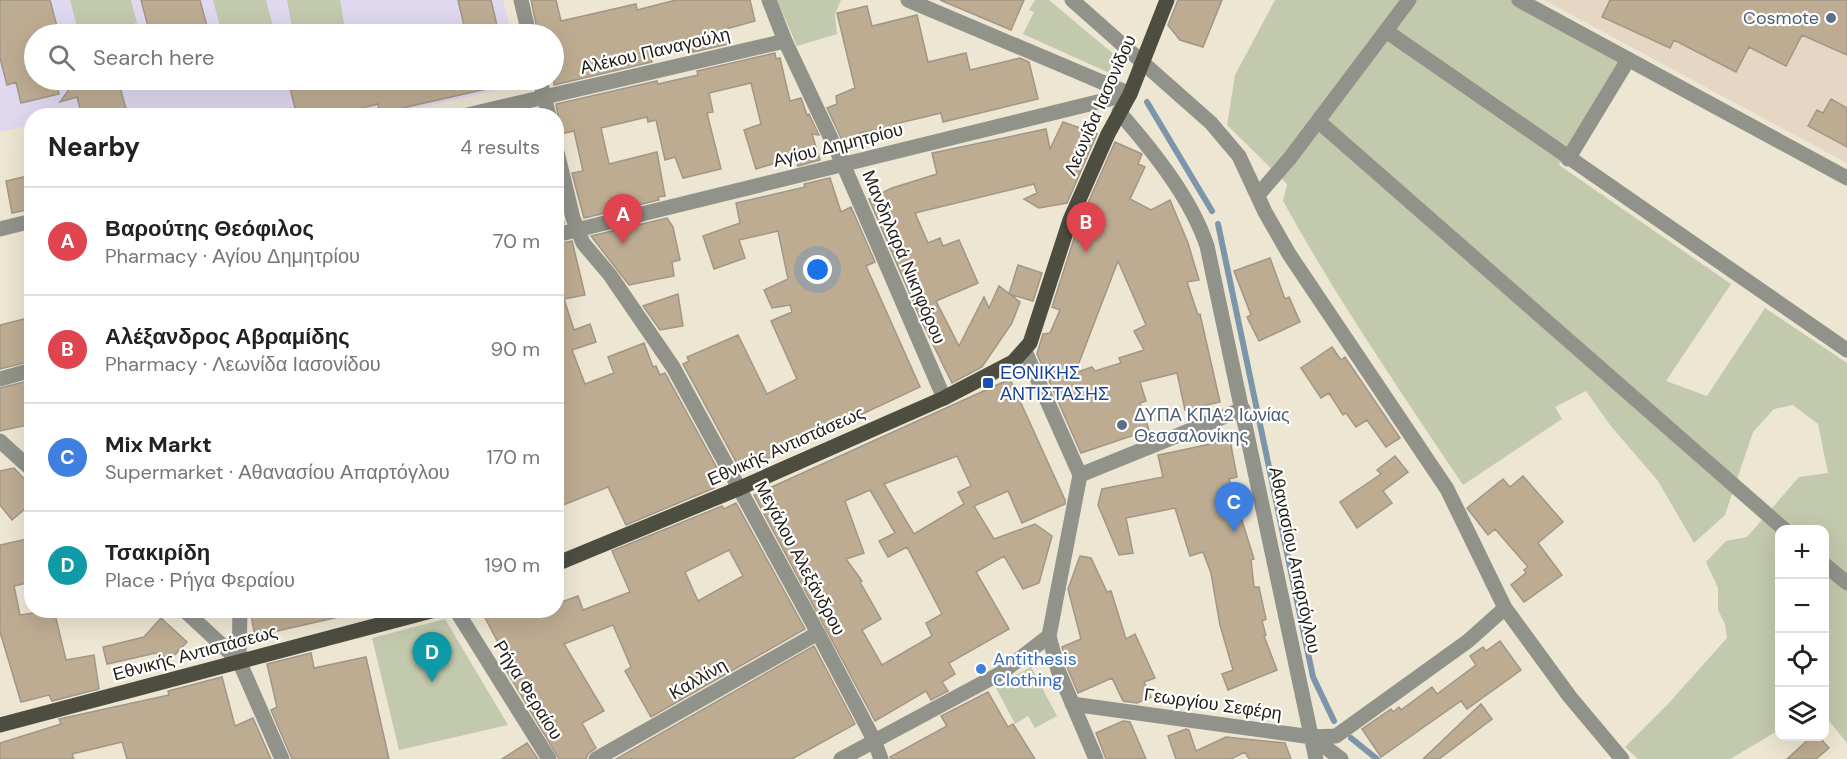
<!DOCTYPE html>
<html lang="en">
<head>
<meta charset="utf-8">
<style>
  :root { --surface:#fff; --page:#f6f6f6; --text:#222; --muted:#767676; --line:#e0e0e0; --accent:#2563eb }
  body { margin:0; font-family:"DM Sans",sans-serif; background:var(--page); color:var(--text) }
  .controls { position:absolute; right:18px; bottom:18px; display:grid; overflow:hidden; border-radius:12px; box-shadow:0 6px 24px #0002 }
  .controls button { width:54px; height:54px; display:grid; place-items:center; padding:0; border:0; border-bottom:2px solid var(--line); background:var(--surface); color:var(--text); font:30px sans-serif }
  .you { position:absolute; left:818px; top:270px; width:21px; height:21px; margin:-15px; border:4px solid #fff; border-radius:50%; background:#1a73e8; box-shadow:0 0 0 9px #1a73e833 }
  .badge { display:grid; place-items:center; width:39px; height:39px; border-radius:50%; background:var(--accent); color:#fff; font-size:20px; font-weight:700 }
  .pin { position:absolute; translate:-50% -50px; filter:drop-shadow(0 2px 3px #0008) }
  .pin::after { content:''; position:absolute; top:32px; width:21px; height:18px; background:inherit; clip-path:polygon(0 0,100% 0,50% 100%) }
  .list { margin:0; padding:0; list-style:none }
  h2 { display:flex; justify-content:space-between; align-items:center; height:78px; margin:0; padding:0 24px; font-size:26px }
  h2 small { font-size:20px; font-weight:400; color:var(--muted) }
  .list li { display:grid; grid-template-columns:39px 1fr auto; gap:18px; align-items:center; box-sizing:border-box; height:108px; padding:0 24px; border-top:2px solid var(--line) }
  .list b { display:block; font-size:22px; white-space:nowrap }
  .list p { margin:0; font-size:20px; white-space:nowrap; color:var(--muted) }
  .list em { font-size:20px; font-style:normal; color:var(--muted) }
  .icon { flex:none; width:33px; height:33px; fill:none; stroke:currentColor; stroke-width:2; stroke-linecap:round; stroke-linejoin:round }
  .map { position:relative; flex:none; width:1847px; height:759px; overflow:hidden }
  .search { position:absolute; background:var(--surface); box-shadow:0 6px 24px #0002; left:24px; top:24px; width:540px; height:66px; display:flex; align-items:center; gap:15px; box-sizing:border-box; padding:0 21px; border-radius:33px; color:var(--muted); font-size:22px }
  .panel { position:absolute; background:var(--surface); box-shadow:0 6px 24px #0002; left:24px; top:108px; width:540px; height:510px; border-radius:24px }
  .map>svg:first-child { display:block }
  .commercial { fill:#e6d6c4 }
  .education { fill:#dfd8ee }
  .green { fill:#c3c9ad }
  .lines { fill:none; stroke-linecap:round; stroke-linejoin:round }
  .stream { stroke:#7c95a9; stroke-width:6 }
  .building { fill:#beac92; stroke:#a19686; stroke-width:1.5; fill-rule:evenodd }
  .minor { stroke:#91928a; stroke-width:15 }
  .major { stroke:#4d4e40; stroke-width:15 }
  .service-dot { fill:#5c6f8a; stroke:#fff; stroke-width:2 }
  .transit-dot { fill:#1a4fb4; stroke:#fff; stroke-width:2 }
  .shop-dot { fill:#3f7fe0; stroke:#fff; stroke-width:2 }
  .labels { text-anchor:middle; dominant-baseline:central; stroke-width:4.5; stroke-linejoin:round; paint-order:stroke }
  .service-label { font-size:18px; fill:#4e5e75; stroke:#fff; text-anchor:end }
  .street-label { font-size:18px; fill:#221f18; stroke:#fff }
  .transit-label { font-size:18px; fill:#164399; stroke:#fff; text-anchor:start }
  .shop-label { font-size:18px; fill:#366cbe; stroke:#fff; text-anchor:start }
</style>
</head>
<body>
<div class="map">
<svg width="1847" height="759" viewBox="0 0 1847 759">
  <rect width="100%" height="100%" fill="#ede6d3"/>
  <path class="commercial" d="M1544 0H1847V163L1698 83Z"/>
  <path class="education" d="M0 0H503L511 34H34V80H522L523 84 389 115 32 116 31 125 0 132Z"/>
  <path class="green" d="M70 0H131L137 23 90 34H79Z
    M213 0H266L275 34H222Z
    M287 0H340L346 34H293Z
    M777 0H841L835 14 837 34 797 46Z
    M1035 0H1049L1123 62 1116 76 1023 34 1034 12 1029 10Z
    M1275 0H1512L1622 61 1559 165 1731 284 1666 381 1707 396 1765 308 1847 363V743L1825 716 1824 530H1780L1779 730 1730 759H1638L1625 747 1668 704 1727 638 1725 624 1718 610V588L1706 562 1726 541 1747 537 1799 477 1828 473 1818 424 1793 405 1774 409 1753 432 1725 515 1694 543 1658 481 1610 425 1586 391 1555 407 1562 419 1463 485C1401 392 1337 299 1283 201L1287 184 1227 125 1235 75Z
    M445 619 508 725 399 750 372 638Z
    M1031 667 1057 716 1035 728 1028 716 1015 724 995 686Z"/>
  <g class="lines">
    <path class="stream" d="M1147 102 1212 211
      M1218 224 1313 677 1334 721
      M1351 738 1377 759"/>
  </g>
  <path class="building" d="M0 0H50L59 34H34V80H56L59 94 21 103 16 82 7 85 0 58Z
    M141 0H200L209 34H150Z
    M458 0H491L499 34H466Z
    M531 0H556L561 21 636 4 637 10 676 0H750L755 21 726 29 729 44 693 52 689 38 649 49 652 62 554 85V34H538Z
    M940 0H1024L1011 30Z
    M1178 0H1222L1203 47 1180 40 1168 25Z
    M1610 0H1847V55L1802 35 1786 66 1749 47 1736 72 1674 40 1670 48 1602 17Z
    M867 6 872 26 917 15 928 62 966 53 970 70 1020 58 1029 62 1038 99 943 122 941 113 895 124 894 128 884 133 873 130 860 133 853 142 842 140 827 108 837 104 836 96 855 88 837 13Z
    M775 53 776 59 780 58 790 101 801 98 807 115 809 114 819 135 812 134 820 160 798 166 795 157 756 169 744 130 761 124 751 83 709 93 713 112 707 113 721 169 683 178 675 157 665 160 656 120 648 122 647 117 601 128 609 164 657 152 665 196 658 197 659 200 584 218 572 173 583 171 574 131 561 134 556 104 657 81 658 84 698 75 697 71Z
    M76 80H118L128 116H82L77 97 60 102Z
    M288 80H499L500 86 380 113 378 104 345 112 346 116H297Z
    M1831 99 1847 108V147L1808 126 1817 110 1823 113Z
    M1063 122 1097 134 1067 203 1039 208 1024 199 1037 193 1034 184 915 213 928 243 940 238 943 246 959 240 978 283 936 301 959 346 984 297 989 308 999 286 1020 302 1012 323 982 367 952 383 921 320 869 199 892 188 937 174 932 153 1046 129 1050 149Z
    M1115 142 1142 154 1138 164 1145 167 1130 199 1151 210 1170 200 1188 243 1199 280 1187 282 1198 315 1200 314 1220 402 1185 410 1177 373 1140 382 1146 401 1140 403 1149 430 1081 453 1037 354 1043 334 1050 333 1060 310 1052 307 1079 223ZM1118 261 1146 325 1134 331 1144 350 1119 358 1121 363 1095 371 1092 367 1075 373Z
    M32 175V209L12 213 6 181Z
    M830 178 841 212 851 207 875 262 866 266 920 387 741 471 683 364 689 361 687 357 738 335 767 394 797 379 771 321 792 312 790 305 772 308 764 290 788 279 778 231 739 240 745 258 714 269 703 236 740 223 736 203 805 187 804 184Z
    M556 191 564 223 556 225Z
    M667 218 673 227 680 260 672 262 674 276 629 285 591 236Z
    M572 241 585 295 564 299 574 330 590 324 596 342 572 350 585 384 614 373 608 357 644 343 653 367 656 366 660 375 665 373 723 479 712 484 714 488 626 525 608 487 556 508V244Z
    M1270 258 1285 299 1289 297 1300 322 1259 341 1247 317 1251 315 1234 271Z
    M1018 265 1042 273 1033 301 1009 294Z
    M678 294 683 326 660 330 643 306Z
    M32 317V361L0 369V325Z
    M1332 347 1341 360 1345 357 1400 438 1386 447 1367 420 1356 427 1346 413 1343 415 1329 393 1321 398 1301 368Z
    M1010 379 1065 500V504L1022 523 1008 491 974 506 994 539 1035 524 1052 536 1039 583 1023 589 1004 556 976 572 1009 629 949 663 955 674 942 682 948 691 931 700 926 691 875 721 754 495ZM957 456 971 486 958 492 964 504 914 534 884 484ZM870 490 895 533 879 541 888 557 907 547 942 614 926 623 932 636 882 665 862 630 881 619 860 582 862 581 846 559 864 553 845 501Z
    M32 380V424L0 431V388Z
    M1230 440 1237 477 1229 479 1254 559 1251 560 1254 587H1259L1266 619 1262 621 1266 635 1264 636 1277 670 1228 690 1222 674 1233 670 1220 625 1211 573 1203 552 1190 556 1175 508 1126 518 1133 553 1119 555 1098 505 1102 489 1163 477 1158 455Z
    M1395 456 1408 472 1383 491 1392 503 1357 528 1340 502 1381 474 1377 470Z
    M14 468 32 487V503L12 520 0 505V471Z
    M1523 476 1563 522 1538 543 1562 575 1524 602 1511 585 1526 573 1524 570 1528 567 1495 529 1488 535 1467 508 1503 479 1510 487Z
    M736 503 805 629 651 717 625 671 631 667 613 625 564 644 604 711 582 723 596 748 588 754 586 759H559L506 670 511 667 481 610H556V604L578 596 583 610 630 592 612 551 722 506 724 509ZM729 550 743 576 698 601 685 572Z
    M32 538V582L14 586 20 615 54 610 66 660 94 655 99 689 52 701 49 695 21 702 0 632V545Z
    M1080 556 1091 558 1107 592 1111 591 1126 639 1135 634 1155 678 1144 682 1151 697 1137 703 1123 701 1112 678 1078 693 1067 667 1062 647 1081 639 1068 589Z
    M250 610H338L339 617 255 636Z
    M161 618 187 642 167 663 156 653 107 664 103 647 144 637Z
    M1500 641 1521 670 1467 709 1461 701 1381 757 1362 729 1391 709 1393 712 1399 707 1401 710 1432 687 1437 694 1476 665 1470 656 1483 647 1486 651Z
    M814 646 855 724 792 759H616Z
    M311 653 314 668 366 657 389 759H292L271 710 277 707 267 664Z
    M222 677 235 726 253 718 271 759H127L122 742 72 754 74 759H0V743L61 724 59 719 169 695 168 691Z
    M988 692 1008 727 1013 724 1035 759H891L890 757 947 726 941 716Z
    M1481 704 1492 719 1439 759H1423Z
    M1123 721 1130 722 1146 759H1106L1096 733Z
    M1186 729 1189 730 1196 751 1226 737 1285 743 1291 759H1249L1245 752 1231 759H1176L1168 736Z
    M1812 736H1818L1829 748 1816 759H1787Z
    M527 743 538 759H502Z"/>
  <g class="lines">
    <path class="minor" d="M521 0 529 34
      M769 0 785 41 843 164 944 398
      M908 0 1130 94
      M1072 0 1211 123 1239 156 1265 212 1289 254 1447 489 1505 608 1570 697 1622 759
      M1519 0 1847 178
      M1386 31 1847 350
      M540 80 549 116
      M1119 112C1153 151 1191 198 1207 246L1316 759
      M463 116 785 41
      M1318 121 1785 530
      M556 148 573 218 583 243 610 275 673 367 818 633 874 740 881 759
      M1568 159 1628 60
      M1258 195 1290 158 1409 0
      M0 229 32 221
      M556 235 1130 94
      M1025 351 1080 475 1049 636 1058 670 1096 759
      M0 379 32 370
      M0 441 32 470
      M1080 475 1243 409
      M1824 564 1847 583
      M184 610 239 661 282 759
      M456 610 549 759
      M239 661 240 610
      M1072 704 1312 737 1341 759
      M1312 737 1336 736 1468 641 1505 608
      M596 759 818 633
      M841 759 1001 673 1049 636"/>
    <path class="major" d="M556 564 740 488 944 398 1013 362 1030 343 1070 220 1108 134 1130 94 1167 0
      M0 725 435 610"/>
  </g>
  <g class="service-dot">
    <circle cx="1831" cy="18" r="6"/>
    <circle cx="1122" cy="425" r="6"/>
  </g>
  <rect class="transit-dot" x="982" y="377" width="12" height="12" rx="3"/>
  <circle class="shop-dot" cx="981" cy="669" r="6"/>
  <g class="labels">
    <g class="service-label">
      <text x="1819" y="18">Cosmote</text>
      <text x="1134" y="415" text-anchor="start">ΔΥΠΑ ΚΠΑ2 Ιωνίας<tspan x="1134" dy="21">Θεσσαλονίκης</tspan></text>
    </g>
    <g class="street-label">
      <text transform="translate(655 51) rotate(-13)">Αλέκου Παναγούλη</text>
      <text transform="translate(1100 105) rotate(-66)">Λεωνίδα Ιασονίδου</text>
      <text transform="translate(838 145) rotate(-14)">Αγίου Δημητρίου</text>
      <text transform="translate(904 257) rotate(67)">Μανδηλαρά Νικηφόρου</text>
      <text transform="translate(786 446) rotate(-24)">Εθνικής Αντιστάσεως</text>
      <text transform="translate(800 558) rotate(62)">Μεγάλου Αλεξάνδρου</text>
      <text transform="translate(1295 560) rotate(78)">Αθανασίου Απαρτόγλου</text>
      <text transform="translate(195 653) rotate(-15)">Εθνικής Αντιστάσεως</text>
      <text transform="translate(698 679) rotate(-30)">Καλλίνη</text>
      <text transform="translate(528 690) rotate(58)">Ρήγα Φεραίου</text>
      <text transform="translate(1213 704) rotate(8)">Γεωργίου Σεφέρη</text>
    </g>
    <g class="transit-label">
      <text x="1000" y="373">ΕΘΝΙΚΗΣ<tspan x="1000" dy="21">ΑΝΤΙΣΤΑΣΗΣ</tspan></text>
    </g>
    <g class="shop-label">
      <text x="993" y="659">Antithesis<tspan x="993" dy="21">Clothing</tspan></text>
    </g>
  </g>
</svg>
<div class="controls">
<button>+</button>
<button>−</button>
<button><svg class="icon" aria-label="locate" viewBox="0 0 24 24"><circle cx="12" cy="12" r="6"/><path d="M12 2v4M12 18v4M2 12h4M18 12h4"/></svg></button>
<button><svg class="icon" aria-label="layers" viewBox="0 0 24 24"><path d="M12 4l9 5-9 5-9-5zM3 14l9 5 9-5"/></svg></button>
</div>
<div class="you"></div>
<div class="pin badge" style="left:623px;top:244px;background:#e0444e">A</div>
<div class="pin badge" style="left:1086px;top:252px;background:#e0444e">B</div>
<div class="pin badge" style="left:1234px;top:532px;background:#3f7fe0">C</div>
<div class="pin badge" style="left:432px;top:682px;background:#0f9aa8">D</div>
<div class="search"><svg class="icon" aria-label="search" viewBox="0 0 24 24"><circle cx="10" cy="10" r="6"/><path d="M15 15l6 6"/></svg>Search here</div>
<section class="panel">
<h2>Nearby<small>4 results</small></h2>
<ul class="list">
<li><span class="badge" style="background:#e0444e">A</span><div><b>Βαρούτης Θεόφιλος</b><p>Pharmacy · Αγίου Δημητρίου</p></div><em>70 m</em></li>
<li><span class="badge" style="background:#e0444e">B</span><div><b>Αλέξανδρος Αβραμίδης</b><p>Pharmacy · Λεωνίδα Ιασονίδου</p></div><em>90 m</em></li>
<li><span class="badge" style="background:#3f7fe0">C</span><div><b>Mix Markt</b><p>Supermarket · Αθανασίου Απαρτόγλου</p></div><em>170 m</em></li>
<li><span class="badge" style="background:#0f9aa8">D</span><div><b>Τσακιρίδη</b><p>Place · Ρήγα Φεραίου</p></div><em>190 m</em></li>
</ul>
</section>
</div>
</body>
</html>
